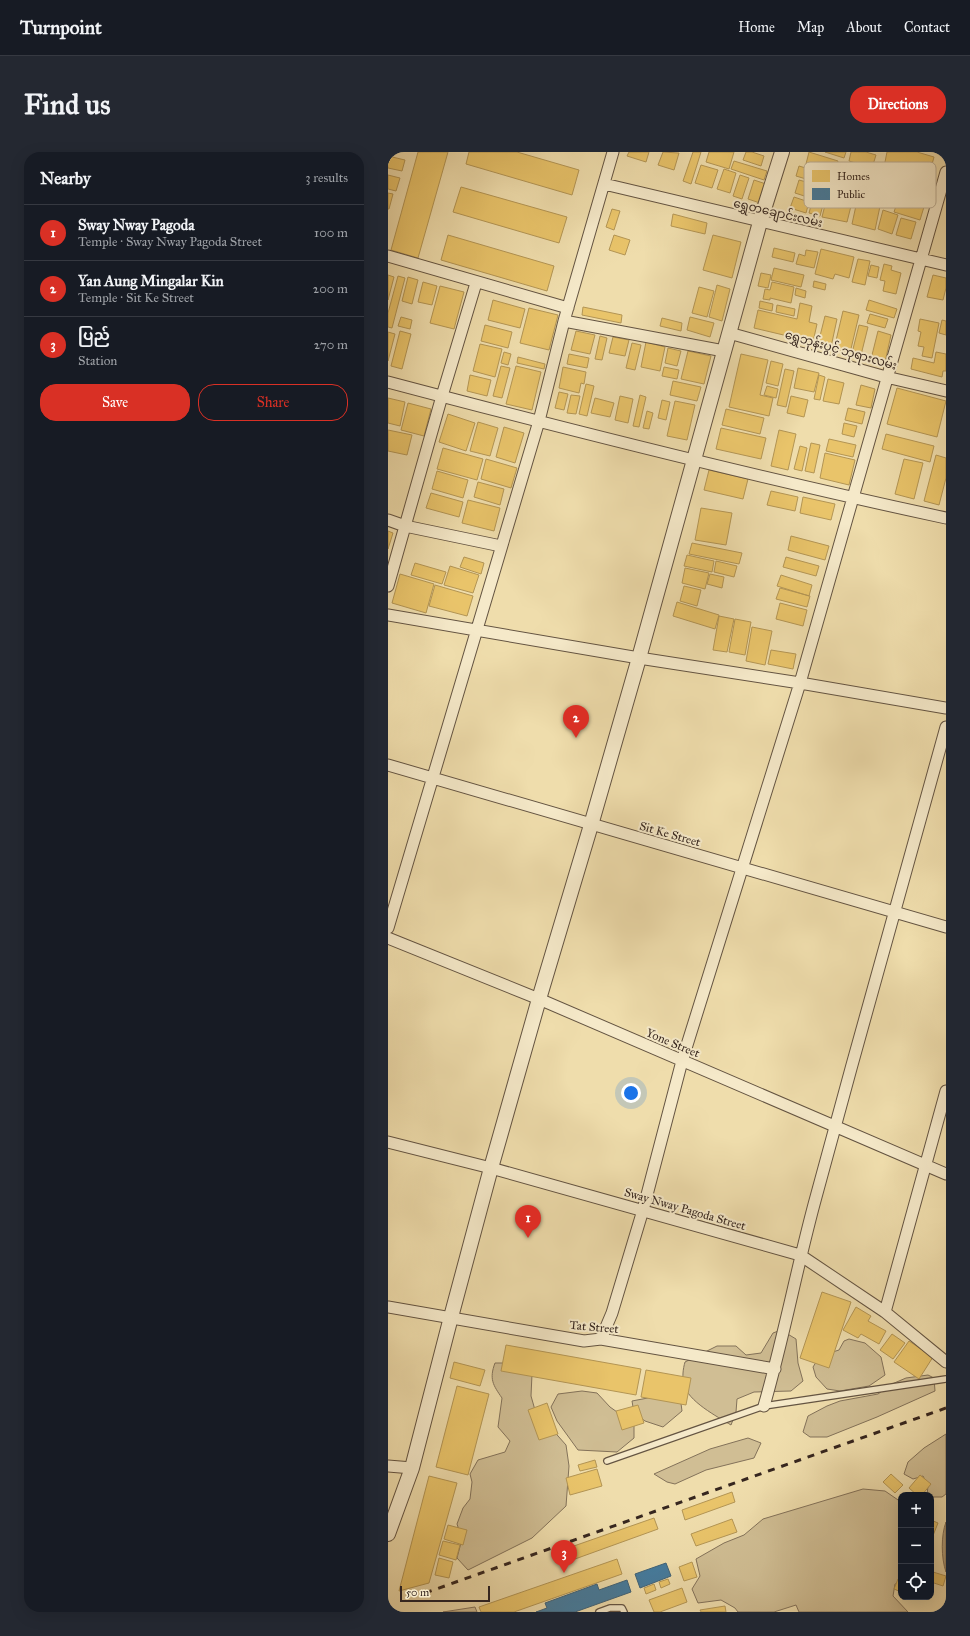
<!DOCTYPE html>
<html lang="en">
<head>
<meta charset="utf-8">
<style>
  :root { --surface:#171b24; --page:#242831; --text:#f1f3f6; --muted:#9ea1a6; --line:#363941; --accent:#d93025 }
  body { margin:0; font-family:"IM FELL Great Primer","Noto Sans Myanmar",serif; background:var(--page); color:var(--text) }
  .controls { position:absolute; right:12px; bottom:12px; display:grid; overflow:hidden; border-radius:8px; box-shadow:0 4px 16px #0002 }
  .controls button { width:36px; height:36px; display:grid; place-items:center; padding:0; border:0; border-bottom:1px solid var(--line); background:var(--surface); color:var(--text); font:20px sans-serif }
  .scale { position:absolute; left:12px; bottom:10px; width:90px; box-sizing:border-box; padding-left:4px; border:2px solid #36261f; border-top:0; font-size:11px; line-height:14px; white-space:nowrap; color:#36261f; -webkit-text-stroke:3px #f5e9c9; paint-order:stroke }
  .you { position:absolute; left:243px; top:941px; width:14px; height:14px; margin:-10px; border:3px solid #fff; border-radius:50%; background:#1a73e8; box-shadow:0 0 0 6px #1a73e833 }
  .badge { display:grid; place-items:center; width:26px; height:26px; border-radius:50%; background:var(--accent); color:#fff; font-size:13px; font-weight:700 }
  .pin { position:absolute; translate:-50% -33px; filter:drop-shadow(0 1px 2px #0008) }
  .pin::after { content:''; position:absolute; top:21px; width:14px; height:12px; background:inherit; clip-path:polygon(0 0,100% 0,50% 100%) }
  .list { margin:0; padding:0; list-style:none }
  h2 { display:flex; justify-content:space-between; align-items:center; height:52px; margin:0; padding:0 16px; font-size:17px }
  h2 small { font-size:13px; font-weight:400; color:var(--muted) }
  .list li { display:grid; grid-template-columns:26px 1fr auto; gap:12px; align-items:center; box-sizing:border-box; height:56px; padding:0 16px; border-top:1px solid var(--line) }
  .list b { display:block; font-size:15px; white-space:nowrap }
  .list p { margin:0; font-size:13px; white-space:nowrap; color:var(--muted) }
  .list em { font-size:13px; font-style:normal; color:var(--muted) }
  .actions { display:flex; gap:8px; padding:12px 16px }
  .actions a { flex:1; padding:9px 0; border:1px solid var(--accent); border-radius:16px; text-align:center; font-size:14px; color:var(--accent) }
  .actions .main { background:var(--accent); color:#fff }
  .icon { flex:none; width:22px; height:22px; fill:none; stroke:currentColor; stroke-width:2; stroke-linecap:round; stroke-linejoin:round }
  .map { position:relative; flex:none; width:558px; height:1460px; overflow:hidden; border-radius:16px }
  header { display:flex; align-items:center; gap:24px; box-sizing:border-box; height:56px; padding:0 20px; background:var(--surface); border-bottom:1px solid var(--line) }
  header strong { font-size:19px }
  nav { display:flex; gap:22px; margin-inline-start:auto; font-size:14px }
  .intro { display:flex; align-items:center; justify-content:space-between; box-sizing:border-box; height:96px; padding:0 24px }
  h1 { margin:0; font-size:28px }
  .button { padding:10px 18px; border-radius:16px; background:var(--accent); color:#fff; font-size:14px; font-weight:700 }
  main { display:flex; gap:24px; padding:0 24px }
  aside { flex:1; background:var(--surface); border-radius:16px; box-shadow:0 4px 16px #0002 }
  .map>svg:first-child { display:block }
  .green { fill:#d0be94; stroke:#83725a }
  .water { fill:#b09f7c; stroke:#7f6f57 }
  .homes { fill:#e9c46a; stroke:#b39554 }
  .public { fill:#457b9d; stroke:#406277 }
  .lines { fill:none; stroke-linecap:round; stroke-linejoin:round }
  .service-casing { stroke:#645442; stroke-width:8 }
  .minor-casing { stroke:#645442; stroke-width:13 }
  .tertiary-casing { stroke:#645442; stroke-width:16 }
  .service { stroke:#f5e9c9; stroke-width:5.5 }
  .minor { stroke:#f5e9c9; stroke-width:11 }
  .tertiary { stroke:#f5e9c9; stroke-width:14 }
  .rail { stroke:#36261f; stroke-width:3; stroke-dasharray:7 7; stroke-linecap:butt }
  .labels { text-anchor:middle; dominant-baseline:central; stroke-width:4; stroke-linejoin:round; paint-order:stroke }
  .street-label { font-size:12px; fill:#36261f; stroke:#f5e9c9 }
  .key { fill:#f5e9c9; stroke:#bcae96; stroke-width:1 }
  .key-label { font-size:11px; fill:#36261f }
</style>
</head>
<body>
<header>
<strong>Turnpoint</strong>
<nav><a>Home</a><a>Map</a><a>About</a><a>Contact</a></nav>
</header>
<div class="intro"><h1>Find us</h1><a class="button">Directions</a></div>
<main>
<aside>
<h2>Nearby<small>3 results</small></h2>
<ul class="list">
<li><span class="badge">1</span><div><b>Sway Nway Pagoda</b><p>Temple · Sway Nway Pagoda Street</p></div><em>100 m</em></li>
<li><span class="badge">2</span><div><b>Yan Aung Mingalar Kin</b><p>Temple · Sit Ke Street</p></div><em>200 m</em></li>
<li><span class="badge">3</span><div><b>ပြည်</b><p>Station</p></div><em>270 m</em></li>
</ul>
<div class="actions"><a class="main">Save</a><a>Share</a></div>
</aside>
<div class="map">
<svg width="558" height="1460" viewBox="0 0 558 1460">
  <rect width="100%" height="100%" fill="#efddac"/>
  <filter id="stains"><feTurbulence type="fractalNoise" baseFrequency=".005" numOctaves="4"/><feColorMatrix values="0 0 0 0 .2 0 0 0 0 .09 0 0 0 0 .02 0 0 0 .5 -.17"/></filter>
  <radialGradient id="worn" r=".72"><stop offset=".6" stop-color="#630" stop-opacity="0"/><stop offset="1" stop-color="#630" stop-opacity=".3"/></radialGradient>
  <path class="green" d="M393 1178 408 1187 410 1211 415 1229 403 1239 366 1240 349 1247 348 1260 343 1273C330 1265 299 1249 296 1232 294 1225 295 1217 297 1210L329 1194H348L358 1203 373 1201 385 1181Z
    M461 1187 477 1191 493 1205 497 1223 481 1234 452 1239 439 1237 428 1225 425 1215 432 1204 451 1198 456 1189Z
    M107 1211H121L144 1222 143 1244 147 1258 178 1293 181 1314 178 1354 144 1386 80 1418 69 1406 74 1387 69 1372 75 1356 82 1347 84 1330 82 1322 90 1308 117 1300 122 1289 110 1275 114 1246C105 1233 101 1227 107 1211Z
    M540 1223 546 1226 547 1239 489 1265 439 1285H422L415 1280 420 1264 439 1254 452 1249 490 1242 504 1232 518 1226Z
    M194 1239 209 1241 222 1255 246 1272V1286L229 1300 190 1298 169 1269 163 1255 170 1242Z
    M292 1244 294 1259 275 1275 257 1269 246 1261 244 1249 265 1245Z
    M558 1282V1342L554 1345H543V1343H539L540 1334 535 1324 525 1327 516 1322 520 1310 536 1296Z
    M360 1286 373 1291 366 1306 318 1318 287 1332 279 1330 266 1322 322 1297Z
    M475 1337 497 1339 513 1350V1431L507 1432 505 1444 520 1460H411L408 1453 386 1460H350L347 1456 333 1448 310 1451 304 1437 312 1424 308 1407 336 1391 356 1383 375 1367Z
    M87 1455 89 1460H55Z"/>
  <path class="water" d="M558 1370V1420C553 1406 553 1383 558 1370Z"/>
  <path class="homes" d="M30 0H60L30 106 3 98Z
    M81 0H129L191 18 184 43 78 12Z
    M241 0H261L258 10 239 4Z
    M275 0 291 1 286 18 270 13Z
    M305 0H313L303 32 295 29Z
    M321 0H346L341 17 318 10Z
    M358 0H364L376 4 373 14 355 8Z
    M421 0 450 9 447 21 418 12Z
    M437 0H458L456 6Z
    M463 0H478L488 3 484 16 461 9Z
    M499 0H529L546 5 540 27 514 19 511 30 494 25Z
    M0 4 17 8 14 19 0 16Z
    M346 9 379 19 376 28 343 17Z
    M313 13 330 18 324 36 307 31Z
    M411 14 441 23 438 33 408 24Z
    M336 17 348 21 342 41 329 37Z
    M0 23 12 26 8 39 0 37Z
    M352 23 361 26 354 47 345 44Z
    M366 28 378 32 372 51 360 47Z
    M411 28 433 34 429 48 407 41Z
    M73 35 179 65 171 91 65 60Z
    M472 35 495 40 487 78 464 72Z
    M515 38 539 45 532 68 506 60 510 48H512Z
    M0 41 5 42 1 57H0Z
    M406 45 421 50 418 61 402 56Z
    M439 45 464 50 459 70 434 65Z
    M424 50 435 53 432 64 421 61Z
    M224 57 232 59 226 78 218 75Z
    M495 58 510 63 504 82 490 77Z
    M285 62 319 71 317 82 283 74Z
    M513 66 528 70 523 87 508 83Z
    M60 83 166 114 159 139 53 108Z
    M226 83 242 88 237 103 221 98Z
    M325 83 353 90 344 126 315 118Z
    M386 96 407 101 405 110 384 105Z
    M433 97 466 105 461 126 447 122 445 127 427 122Z
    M418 98 430 100 426 116 408 112 411 102 417 104Z
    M470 107 482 109 477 133 464 130Z
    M496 112 504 114 503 118 513 121 508 142 495 139 497 129 492 128Z
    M483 113 491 115 489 126 480 124Z
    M386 116 416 123 413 135 383 128Z
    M373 121 383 123 380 136 370 134Z
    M0 123 6 125 0 148Z
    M545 123 558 126V136L555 148 539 145Z
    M10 124 17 126 4 176 0 175V161Z
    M20 125 30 128 24 152 14 149Z
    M426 129 438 132 437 138 425 135Z
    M35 130 49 134 44 153 30 150Z
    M384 130 406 135 403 151 382 146V148L375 147 377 137 382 138Z
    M329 133 342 137 334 169 321 165Z
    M52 134 76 140 66 177 42 171Z
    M311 135 326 139 319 165 304 161Z
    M408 136 418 139 417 146 407 143Z
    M105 148 137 157 132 176 100 168Z
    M481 148 509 157 506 166 478 158Z
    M372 149 385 152 384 159 371 156Z
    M412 151 424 154 421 170 429 172 425 190 366 176 370 158 409 167Z
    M389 153 407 157 406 164 388 160Z
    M195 155 234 163 233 171 194 163Z
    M141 156 170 163 161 198 132 191Z
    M455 159 471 163 462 201 446 197Z
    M482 162 500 167 497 176 479 171Z
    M437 164 449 167 443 195 430 192Z
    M13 165 24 168 22 177 10 174Z
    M302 165 326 171 322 185 299 178Z
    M274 166 294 171 293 179 272 174Z
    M532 167 551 171 544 206 534 204 536 195 530 194 533 180 530 179Z
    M554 168 558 169V183L551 181Z
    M97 173 124 180 120 196 93 189Z
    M471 173 480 175 473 203 464 201Z
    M12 179 23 182 14 217 3 214Z
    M188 179 207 183 202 202 183 198Z
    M490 179 503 183 497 210 483 207Z
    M0 180 7 182 0 209Z
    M212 184 219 186 214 208 207 207Z
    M225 185 241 188 237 204 221 201Z
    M258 190 277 195 272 219 253 215Z
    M244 191 253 193 247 218 238 216Z
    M92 192 114 197 107 225 85 219Z
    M280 196 293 199 289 214 277 211Z
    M300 199 323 204 316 232 293 227Z
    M116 200 123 202 120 213 113 211Z
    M548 200 558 202V219H555L554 225 523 217 525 206 546 211Z
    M181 202 201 206 199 216 179 212Z
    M353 202 380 208 372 243 385 246 381 264 341 255Z
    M130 205 157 212 156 217 129 211Z
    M383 209 395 212 390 234 378 231Z
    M113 214 122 216 114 246 105 244Z
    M128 214 153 220 144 258 118 252Z
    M175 215 198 220 196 232 193 231 191 241 171 236Z
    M276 215 291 218 289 227 274 224Z
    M410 216 431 221 426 240 406 236Z
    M397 217 406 219 398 255 389 253Z
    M82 223 103 228 99 244 79 239Z
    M431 223 437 225 432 248 426 247Z
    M440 227 456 231 451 252 435 249Z
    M285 229 313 235 309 249 282 243Z
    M198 232 206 234 199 264 191 262Z
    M473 233 487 237 483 256 468 253Z
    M379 234 390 237 388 246 376 243Z
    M509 236 558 249 549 285 499 272Z
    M171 240 180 242 176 258 167 256Z
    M183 243 192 244 188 262 179 261Z
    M252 243 258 245 251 275 245 274Z
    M232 244 245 247 240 271 227 268Z
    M403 244 420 248 416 265 399 261Z
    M0 246 17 250 12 274 0 271Z
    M207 246 226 251 222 265 203 261Z
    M274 248 282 250 278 268 270 266Z
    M287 249 307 253 299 288 279 284Z
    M20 251 43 257 36 284 13 278Z
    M460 256 477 260 474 272 457 268Z
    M338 257 376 266 372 282 334 273Z
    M259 259 265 261 261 277 255 276Z
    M60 262 87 271 78 299 51 290Z
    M90 270 110 276 102 304 82 299Z
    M456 271 469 274 466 285 454 282Z
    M116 275 136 281 127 311 108 305Z
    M333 276 378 286 373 307 328 297Z
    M0 278 24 283 19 303 0 299Z
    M391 278 408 282 400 318 383 314Z
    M498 282 546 294 542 310 494 297Z
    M441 287 468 293 465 305 438 299Z
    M423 291 432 293 426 321 417 319Z
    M412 294 419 296 414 319 406 317Z
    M55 296 95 307 89 328 49 317Z
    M437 301 467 308 461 333 432 326Z
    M548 303 558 306V326L551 353 536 349Z
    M98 307 129 316 123 336 93 327Z
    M516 307 535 311 526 347 507 342Z
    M321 318 360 327 355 347 316 338Z
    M49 319 80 328 75 346 44 337Z
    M90 330 116 337 112 353 86 345Z
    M383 339 410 345 407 359 379 353Z
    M43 341 75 350 71 365 38 356Z
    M415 345 447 352 443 368 412 361Z
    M80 348 112 356 106 379 74 371Z
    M313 356 344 361 338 393 307 388Z
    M0 379 5 381 0 397Z
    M403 384 441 394 437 408 400 398Z
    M304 391 354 401 351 412 301 402Z
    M299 403 326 409 324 420 296 414Z
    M76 405 96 411 93 422 72 415Z
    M398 405 431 414 428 424 395 415Z
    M328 409 349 414 346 425 326 420Z
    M27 411 58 420 54 432 23 423Z
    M62 414 91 423 85 441 56 433Z
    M297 416 321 421 317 437 294 431Z
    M12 422 46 432 38 461 4 451Z
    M322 422 336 425 334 436 319 432Z
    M393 423 424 433 421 444 389 434Z
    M47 433 85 444 79 464 41 454Z
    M296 434 313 438 309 454 292 449Z
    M392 436 422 444 419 455 388 447Z
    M289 450 331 463 327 477 285 464Z
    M392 451 419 458 415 474 388 467Z
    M331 464 346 467 339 500 325 498Z
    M347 467 363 470 357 503 341 500Z
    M364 475 384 479 377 513 358 509Z
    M383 498 408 502 405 517 380 512Z
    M434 1140 463 1150 441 1216 412 1206Z
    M468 1155 483 1164 480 1169 498 1179 491 1192 473 1182 470 1186 455 1178Z
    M504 1182 517 1191 505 1207 492 1198Z
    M521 1189 545 1205 531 1227 506 1210Z
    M118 1193 253 1217 248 1243 113 1219Z
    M66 1210 97 1218 92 1234 62 1226Z
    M258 1218 303 1226 298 1253 253 1245Z
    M69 1234 101 1242 80 1323 48 1315Z
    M159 1251 170 1282 151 1288 140 1258Z
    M250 1253 256 1271 234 1278 228 1259Z
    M207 1308 209 1315 192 1319 190 1313Z
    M209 1317 214 1334 182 1343 178 1326Z
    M503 1322 515 1333 507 1341 495 1330Z
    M532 1323 543 1332 534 1343H529L521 1336Z
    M41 1324 69 1331 41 1431 11 1439Z
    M344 1340 347 1350 297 1368 294 1358Z
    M266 1366 270 1377 187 1407 183 1395Z
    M344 1367 349 1380 308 1394 303 1382Z
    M543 1368 550 1371 544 1386H543Z
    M60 1373 79 1378 75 1393 56 1387Z
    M55 1389 72 1393 68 1408 51 1403Z
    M51 1406 65 1410 61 1426 47 1423Z
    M229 1407 234 1422 126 1460H93L91 1455Z
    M304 1410 309 1425 296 1429 291 1415Z
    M545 1420 558 1424 555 1434 543 1430Z
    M280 1427 282 1432 273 1436 271 1430Z
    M510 1427 513 1428V1440L506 1437Z
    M266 1432 268 1438 258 1442 256 1436Z
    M294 1436 299 1450 272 1460H266L261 1448Z
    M337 1454 338 1460H313L312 1458Z"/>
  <path class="public" d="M278 1411 283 1424 252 1436 247 1422Z
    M239 1428 243 1440 187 1460H148L159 1456 157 1451 209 1432 211 1438Z"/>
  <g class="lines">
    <defs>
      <path id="service" d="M219 1309 376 1254 558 1227
        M211 1460 222 1456H234L236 1460"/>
      <path id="minor" d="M216 32 558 113
        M0 104 180 156
        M176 169 336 199
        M341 181 498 225 558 239
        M0 230C185 279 371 326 558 366
        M0 368 17 374 113 394
        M0 434 54 244 88 131
        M0 463 251 506 412 531 558 556
        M0 613 558 775
        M0 776 151 269 176 169 225 0
        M0 786 151 847 558 1022
        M0 990 103 1016 412 1103 497 1160 558 1210
        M0 1155 196 1189 213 1187 387 1217
        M497 1160 558 939
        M213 1187 224 1161 255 1058 294 909 412 531 558 20
        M376 1254C396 1185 409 1114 428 1045 470 888 515 732 558 575
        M0 1314 24 1316"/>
      <path id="tertiary" d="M0 1382 24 1316 63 1165 103 1016 151 847 203 673 251 506 372 70 394 0"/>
    </defs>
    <use href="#service" class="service-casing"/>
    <use href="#minor" class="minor-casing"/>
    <use href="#tertiary" class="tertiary-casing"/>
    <use href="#service" class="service"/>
    <use href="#minor" class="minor"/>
    <use href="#tertiary" class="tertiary"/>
    <path class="rail" d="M37 1441 558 1256"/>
  </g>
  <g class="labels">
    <g class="street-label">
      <text transform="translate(390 61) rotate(13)">ရွှေတချောင်းလမ်း</text>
      <text transform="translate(453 198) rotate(16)">ရွှေဘုန်းပွင့် ဘုရားလမ်း</text>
      <text transform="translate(282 682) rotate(16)">Sit Ke Street</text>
      <text transform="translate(285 891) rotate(23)">Yone Street</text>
      <text transform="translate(297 1057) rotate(16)">Sway Nway Pagoda Street</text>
      <text transform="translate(206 1175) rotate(5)">Tat Street</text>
    </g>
  </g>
  <rect x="416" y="10" width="132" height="46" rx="6" class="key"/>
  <rect x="424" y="18" width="18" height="12" fill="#e9c46a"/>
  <rect x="424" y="36" width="18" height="12" fill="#457b9d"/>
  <g class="key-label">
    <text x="449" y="28">Homes</text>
    <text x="449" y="46">Public</text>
  </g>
  <rect width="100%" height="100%" filter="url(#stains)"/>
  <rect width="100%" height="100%" fill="url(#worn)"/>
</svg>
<div class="controls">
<button>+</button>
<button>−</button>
<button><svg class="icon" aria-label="locate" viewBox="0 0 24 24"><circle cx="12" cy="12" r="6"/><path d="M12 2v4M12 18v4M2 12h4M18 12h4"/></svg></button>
</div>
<div class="scale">50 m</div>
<div class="you"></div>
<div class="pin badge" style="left:140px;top:1086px">1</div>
<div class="pin badge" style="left:188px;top:586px">2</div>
<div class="pin badge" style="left:176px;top:1421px">3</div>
</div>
</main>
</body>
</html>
